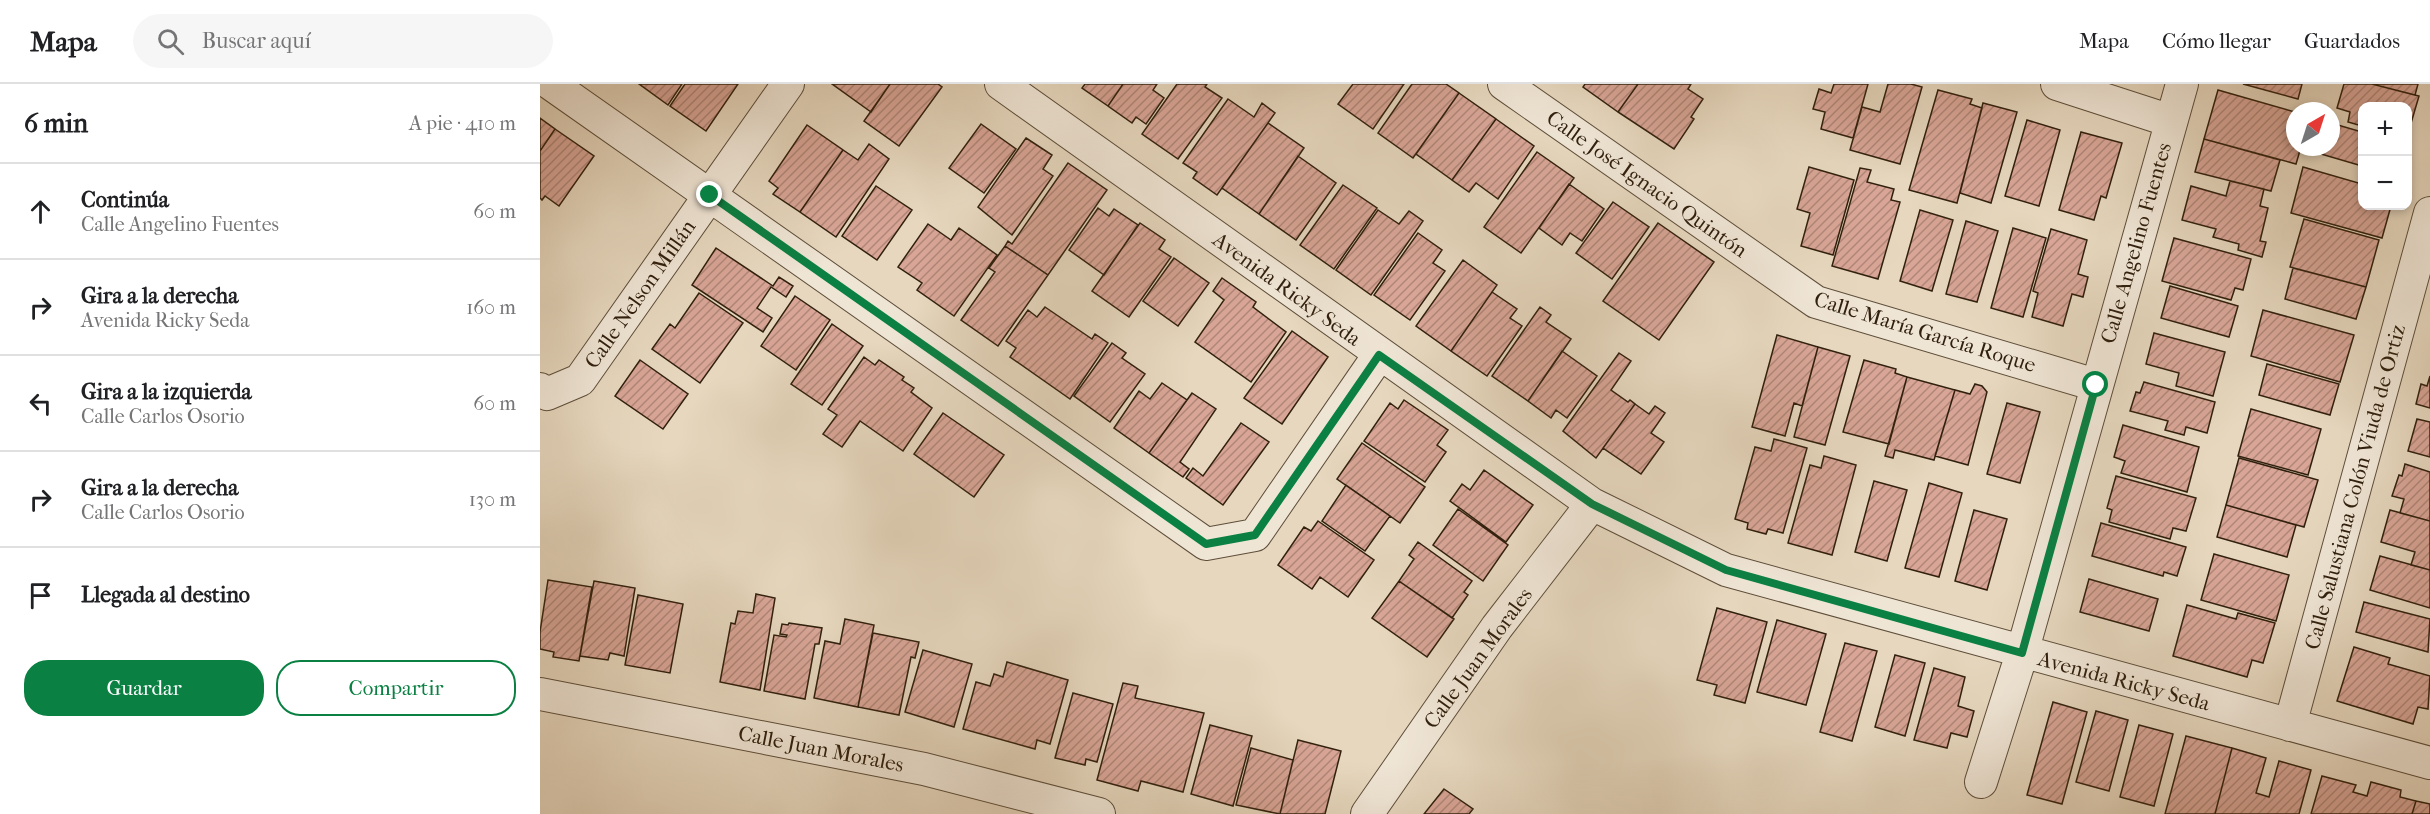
<!DOCTYPE html>
<html lang="es">
<head>
<meta charset="utf-8">
<style>
  :root { --surface:#fff; --page:#f6f6f6; --text:#202124; --muted:#757577; --line:#e0e0e0; --accent:#0b8043 }
  body { margin:0; font-family:"IM FELL French Canon",serif; background:var(--page); color:var(--text) }
  .controls { position:absolute; right:18px; top:18px; display:grid; overflow:hidden; border-radius:12px; box-shadow:0 3px 9px #0003 }
  .controls button { width:54px; height:54px; display:grid; place-items:center; padding:0; border:0; border-bottom:2px solid var(--line); background:var(--surface); color:var(--text); font:30px sans-serif }
  .compass { position:absolute; left:1746px; top:18px; width:54px; height:54px; border-radius:50%; background:var(--surface); box-shadow:0 3px 9px #0003; rotate:39deg }
  .stop { position:absolute; width:18px; height:18px; margin:-14px; border:4px solid #0b8043; border-radius:50%; background:#fff }
  .stop.end { background:#0b8043; border-color:#fff; box-shadow:0 2px 6px #0008 }
  .list { margin:0; padding:0; list-style:none }
  h2 { display:flex; justify-content:space-between; align-items:center; height:78px; margin:0; padding:0 24px; font-size:26px }
  h2 small { font-size:20px; font-weight:400; color:var(--muted) }
  .list li { display:grid; grid-template-columns:39px 1fr auto; gap:18px; align-items:center; box-sizing:border-box; height:96px; padding:0 24px; border-top:2px solid var(--line) }
  .list b { display:block; font-size:22px; white-space:nowrap }
  .list p { margin:0; font-size:20px; white-space:nowrap; color:var(--muted) }
  .list em { font-size:20px; font-style:normal; color:var(--muted) }
  .actions { display:flex; gap:12px; padding:18px 24px }
  .actions a { flex:1; padding:14px 0; border:2px solid var(--accent); border-radius:24px; text-align:center; font-size:21px; color:var(--accent) }
  .actions .main { background:var(--accent); color:#fff }
  .icon { flex:none; width:33px; height:33px; fill:none; stroke:currentColor; stroke-width:2; stroke-linecap:round; stroke-linejoin:round }
  .map { position:relative; flex:none; width:1890px; height:730px; overflow:hidden }
  header { display:flex; align-items:center; gap:36px; box-sizing:border-box; height:84px; padding:0 30px; background:var(--surface); border-bottom:2px solid var(--line) }
  header strong { font-size:28px }
  nav { display:flex; gap:33px; margin-inline-start:auto; font-size:21px }
  .search { width:420px; height:54px; background:var(--page); display:flex; align-items:center; gap:15px; box-sizing:border-box; padding:0 21px; border-radius:33px; color:var(--muted); font-size:22px }
  main { display:flex }
  aside { flex:1; background:var(--surface) }
  .map>svg:first-child { display:block }
  .building { fill:url(#building-hatch); stroke:#31200e; stroke-width:1.5 }
  .lines { fill:none; stroke-linecap:round; stroke-linejoin:round }
  .minor-casing { stroke:#5e4e3a; stroke-width:34 }
  .minor { stroke:#efe5d5; stroke-width:32 }
  .route { stroke:#0b8043; stroke-width:8 }
  .labels { text-anchor:middle; dominant-baseline:central; stroke-width:4.5; stroke-linejoin:round; paint-order:stroke }
  .street-label { font-size:21px; fill:#31200e; stroke:#efe5d5 }
</style>
</head>
<body>
<header>
<strong>Mapa</strong>
<div class="search"><svg class="icon" aria-label="search" viewBox="0 0 24 24"><circle cx="10" cy="10" r="6"/><path d="M15 15l6 6"/></svg>Buscar aquí</div>
<nav><a>Mapa</a><a>Cómo llegar</a><a>Guardados</a></nav>
</header>
<main>
<aside>
<h2>6 min<small>A pie · 410 m</small></h2>
<ul class="list">
<li><svg class="icon" aria-label="ahead" viewBox="0 0 24 24"><path d="M12 20V5M6 11l6-6 6 6"/></svg><div><b>Continúa</b><p>Calle Angelino Fuentes</p></div><em>60 m</em></li>
<li><svg class="icon" aria-label="right" viewBox="0 0 24 24"><path d="M7 20v-9h11M14 6l5 5-5 5"/></svg><div><b>Gira a la derecha</b><p>Avenida Ricky Seda</p></div><em>160 m</em></li>
<li><svg class="icon" aria-label="left" viewBox="0 0 24 24"><path d="M17 20v-9H6M10 6l-5 5 5 5"/></svg><div><b>Gira a la izquierda</b><p>Calle Carlos Osorio</p></div><em>60 m</em></li>
<li><svg class="icon" aria-label="right" viewBox="0 0 24 24"><path d="M7 20v-9h11M14 6l5 5-5 5"/></svg><div><b>Gira a la derecha</b><p>Calle Carlos Osorio</p></div><em>130 m</em></li>
<li><svg class="icon" aria-label="arrive" viewBox="0 0 24 24"><path d="M6 21V4h12l-3 4 3 4H6"/></svg><div><b>Llegada al destino</b></div></li>
</ul>
<div class="actions"><a class="main">Guardar</a><a>Compartir</a></div>
</aside>
<div class="map">
<svg width="1890" height="730" viewBox="0 0 1890 730">
  <defs>
    <pattern id="building-hatch" width="6" height="6" patternUnits="userSpaceOnUse" patternTransform="scale(1.5)"><rect width="6" height="6" fill="#d8a596"/><path d="M-1 1l2-2M0 6l6-6M5 7l2-2" fill="none" stroke="#b08679"/></pattern>
  </defs>
  <rect width="100%" height="100%" fill="#e6d7be"/>
  <filter id="stains"><feTurbulence type="fractalNoise" baseFrequency=".00333" numOctaves="4"/><feColorMatrix values="0 0 0 0 .2 0 0 0 0 .09 0 0 0 0 .02 0 0 0 .5 -.17"/></filter>
  <radialGradient id="worn" r=".72"><stop offset=".6" stop-color="#630" stop-opacity="0"/><stop offset="1" stop-color="#630" stop-opacity=".3"/></radialGradient>
  <path class="building" d="M99 0H142L128 21Z
    M145 0H198L166 47 130 22Z
    M292 0H350L331 28Z
    M350 0H398L402 3 359 62 324 37Z
    M545 0H583L568 22 542 4Z
    M583 0H617L613 6 624 14 606 40 596 33 592 39 568 22Z
    M637 0H667L665 3 682 14 638 75 602 50Z
    M813 0H864L833 45 798 20Z
    M872 0H906L919 9 873 74 838 49Z
    M1045 0H1098L1078 28 1043 3Z
    M1098 0H1151L1148 5 1163 15 1151 33 1154 35 1134 65 1078 28Z
    M1294 0H1328L1313 54 1281 45 1285 28 1273 25 1279 5 1291 9Z
    M1348 0H1371L1382 3 1360 80 1310 66 1322 23 1340 28Z
    M1703 0H1762L1758 15Z
    M1804 0H1832L1879 12 1869 46 1868 22H1822V42L1808 38 1810 28 1797 24Z
    M1832 0H1878L1875 11Z
    M1398 6 1432 15 1430 20 1442 24 1417 119 1369 106Z
    M1678 6 1755 28 1750 54 1755 56V63H1761L1756 80 1664 55Z
    M919 9 956 35 912 96 876 70Z
    M688 15 714 33 722 19 735 29 677 111 653 94 657 88 643 79Z
    M1443 19 1477 28 1451 119 1420 109Z
    M0 34 15 45 0 67Z
    M956 35 994 62 958 115 936 99 929 108 912 96Z
    M1487 36 1520 46 1499 122 1465 112Z
    M728 39 764 64 719 130 682 104Z
    M1791 39 1822 48V82L1781 70 1783 63H1791Z
    M441 40 476 65 444 109 409 84Z
    M267 41 303 66 260 128 233 110 238 104 229 97Z
    M15 45 54 72 19 122 5 112 2 116 0 114V67Z
    M1541 48 1582 59 1566 114 1561 112 1554 136 1519 126Z
    M486 54 512 71 503 85 513 92 472 151 438 123Z
    M1664 55 1740 76 1731 107 1655 88Z
    M329 60 349 75 296 153 260 128 303 66 318 76Z
    M997 68 1034 94 981 169 944 143Z
    M758 72 796 99 756 156 719 130Z
    M528 79 567 106 508 191 465 162 468 157 472 160Z
    M1269 83 1314 96 1293 171 1261 162 1270 129 1257 125Z
    M1763 83 1822 100V122H1851L1842 154 1751 129Z
    M1320 84 1331 86 1327 98 1354 105 1351 116 1360 118 1338 195 1292 182Z
    M1690 97 1724 105 1720 122 1728 124 1720 157 1726 158 1722 173 1698 166 1699 160 1673 153 1676 145 1642 136 1651 102 1686 112Z
    M1029 100 1064 125 1042 157 1030 149 1022 161 999 144Z
    M803 101 837 124 794 185 760 161Z
    M336 102 372 126 337 176 302 152Z
    M1073 118 1109 143 1072 195 1036 169Z
    M558 124 569 132 574 125 598 141 564 191 529 166Z
    M838 126 859 140 869 127 883 137 831 211 796 186Z
    M1380 126 1413 136 1392 207 1360 197Z
    M1764 135 1839 156 1826 203 1750 183Z
    M1426 137 1458 147 1437 218 1406 210Z
    M600 139 625 156 619 165 631 173 589 233 552 207Z
    M1118 139 1174 178 1119 256 1063 217Z
    M388 140 411 156 419 144 457 171 414 232 377 206 382 199 358 183Z
    M1473 144 1506 154 1483 233 1451 224Z
    M1511 145 1547 156 1538 190 1548 193 1543 213 1532 210 1523 242 1492 233 1498 209 1493 207Z
    M878 149 902 166 893 179 905 187 870 236 834 211Z
    M1634 154 1711 175 1703 206 1695 204 1691 216 1622 197Z
    M465 162 508 191 458 262 421 236 455 188 449 184Z
    M176 164 233 202 239 193 253 202 246 213 231 203 217 224 232 234 223 248 152 201Z
    M634 174 669 199 638 242 603 217Z
    M923 176 957 201 911 267 876 242Z
    M1753 184 1826 203 1816 235 1745 215Z
    M682 194 716 218 713 223 746 248 711 298 655 258 684 216 673 207Z
    M1630 202 1698 222 1689 253 1621 234Z
    M952 208 977 225 970 234 982 242 947 292 911 267Z
    M159 209 203 239 160 299 112 265 130 240 135 244Z
    M255 212 290 236 256 286 221 262Z
    M505 223 552 255 555 250 568 259 530 315 470 273 476 264 466 257 488 226 497 233Z
    M1000 223 1011 231 1006 238 1031 255 988 317 952 292Z
    M1723 226 1814 251 1800 298 1711 272Z
    M292 240 323 262 282 321 251 300Z
    M752 247 788 273 742 340 704 314Z
    M1614 249 1685 268 1673 312 1636 302 1639 289 1606 280Z
    M1237 251 1278 263 1262 322 1254 319 1245 352 1212 343Z
    M572 259 586 269 582 274 605 290 570 338 534 312Z
    M1278 263 1310 272 1285 361 1254 353Z
    M1022 267 1057 292 1027 334 1016 326 1011 334 988 317Z
    M1079 269 1091 277 1071 306 1088 318 1090 316 1095 320 1056 374 1023 347Z
    M324 273 335 281 339 276 364 293 362 296 374 304 371 308 392 324 363 367 320 337 302 363 283 350 297 331 288 325Z
    M100 276 148 310 123 345 75 312Z
    M1324 276 1356 285 1355 289 1367 293 1349 360 1303 348Z
    M1727 280 1799 300 1790 331 1719 311Z
    M1890 292V324L1876 320 1881 300 1887 302Z
    M1367 293 1415 306 1394 376 1355 366 1353 374 1345 372Z
    M1604 298 1675 318 1667 349 1646 343 1644 351 1625 346 1628 337 1590 327 1596 308 1600 309Z
    M622 299 647 316 609 369 574 344 599 307 610 315Z
    M1435 300 1442 302 1447 308 1428 381 1395 372 1415 306 1430 310Z
    M652 309 676 325 640 378 649 385 643 393 609 369Z
    M864 316 908 346 897 361 906 368 885 398 824 357 850 319 858 325Z
    M1467 319 1500 328 1480 399 1447 390Z
    M1095 320 1109 330 1115 322 1125 329 1111 349 1124 358 1101 390 1063 364Z
    M1711 325 1781 345 1768 391 1698 372Z
    M403 329 464 371 434 413 374 370Z
    M1877 335 1890 338V373L1868 367Z
    M701 339 729 358 683 421 646 394 653 384 663 392Z
    M1583 341 1659 363 1647 408 1581 389 1585 377 1574 373Z
    M1234 355 1267 364 1243 449 1228 445 1226 450 1207 445 1208 439 1195 435 1215 363 1231 367Z
    M822 359 885 403 860 439 797 395Z
    M1284 372 1316 381 1292 471 1248 459 1270 381 1281 384Z
    M1699 374 1778 396 1764 443 1686 421Z
    M1865 380 1890 388V437L1860 429 1864 415 1852 412 1859 391 1862 392Z
    M944 386 993 421 966 458 910 417 922 400 930 406Z
    M1576 392 1656 414 1646 447 1633 444 1630 455 1569 438 1572 426 1567 424Z
    M1334 397 1367 406 1347 477 1315 468Z
    M1389 399 1422 409 1399 493 1365 484Z
    M806 401 850 432 825 467 782 437Z
    M1686 421 1756 441 1747 473 1677 453Z
    M918 425 968 461 943 497 893 461Z
    M1434 426 1467 435 1447 506 1415 497Z
    M1850 426 1890 437V486L1871 481 1875 468 1841 458Z
    M778 437 834 476 808 513 780 493 772 505 738 481 764 443 771 447Z
    M1561 439 1646 463 1637 492 1624 488 1623 492 1552 472Z
    M878 458 932 497 924 508 928 511 912 534 859 497 874 475 869 471Z
    M1674 470 1749 491 1736 537 1661 516Z
    M1840 472 1890 486V524L1830 506Z
    M1549 495 1618 515 1609 547 1540 528Z
    M8 496 52 503 39 577 13 573 14 568 0 565V548Z
    M54 497 95 504 84 572 70 569 68 576 40 572Z
    M859 497 914 535 887 573 832 534Z
    M216 510 235 514 220 606 180 598 191 539 195 540 198 527 213 529Z
    M98 511 143 520 130 589 85 581Z
    M1824 518 1890 535 1888 568 1816 548Z
    M1647 521 1696 535 1698 529 1735 539 1723 579 1712 576 1707 593 1633 572Z
    M1177 524 1227 538 1205 619 1174 611 1177 601 1157 596Z
    M305 535 334 541 318 623 274 614 285 557 300 560Z
    M1237 536 1286 550 1266 621 1217 608Z
    M249 539 282 544 279 560H275L265 615 224 607 234 551 246 553 247 551 240 550 242 540 248 541Z
    M333 549 379 558 375 574 371 573 359 631 318 623Z
    M1305 559 1337 567 1312 657 1280 648Z
    M1814 563 1850 574 1848 580 1890 592 1888 625 1878 623 1873 640 1797 617Z
    M383 566 432 580 414 643 365 628Z
    M1355 571 1385 579 1365 652 1335 643Z
    M467 578 528 596 510 660 497 656 495 665 423 645 436 598 450 602 454 590 463 593Z
    M1394 584 1425 593 1418 622 1434 627 1427 653 1411 649 1407 664 1374 656Z
    M583 599 598 602 595 614 664 629 643 708 601 697 598 707 557 696Z
    M533 609 573 620 557 678 546 675 545 681 515 674Z
    M1513 618 1547 628 1522 720 1487 711Z
    M1556 627 1588 636 1569 707 1536 698Z
    M670 641 712 652 693 722 651 710Z
    M1599 641 1633 650 1614 722 1580 713Z
    M1646 652 1692 664 1675 730H1625Z
    M758 656 801 667 785 730H740Z
    M711 664 753 676 740 730 696 721Z
    M1692 664 1726 674 1716 709 1729 713 1739 677 1771 686 1759 730H1675Z
    M1782 692 1816 701 1813 708 1827 712 1831 698 1861 706 1860 713 1876 717 1872 730H1771Z
    M904 705 933 725 929 730H884Z
    M1876 717 1890 720V730H1872Z"/>
  <g class="lines">
    <defs>
      <path id="minor" d="M11 0 666 460 715 451 839 271
        M461 0 1052 420 1186 486 1890 679
        M964 0 1276 218 1556 301
        M1517 0 1631 37
        M0 305 7 310 40 296 248 0
        M0 610 384 685 559 730
        M1750 641 1890 129
        M1441 698 1482 569 1642 0
        M827 730 957 543 1052 420"/>
    </defs>
    <use href="#minor" class="minor-casing"/>
    <use href="#minor" class="minor"/>
  </g>
  <g class="lines">
    <path class="route" d="M170 111 666 460 715 451 839 271 1052 420 1186 486 1482 569 1556 301"/>
  </g>
  <g class="labels">
    <g class="street-label">
      <text transform="translate(1107 100) rotate(35)">Calle José Ignacio Quintón</text>
      <text transform="translate(1596 159) rotate(-74)">Calle Angelino Fuentes</text>
      <text transform="translate(747 205) rotate(36)">Avenida Ricky Seda</text>
      <text transform="translate(100 210) rotate(-55)">Calle Nelson Millán</text>
      <text transform="translate(1385 248) rotate(17)">Calle María García Roque</text>
      <text transform="translate(1815 403) rotate(-75)">Calle Salustiana Colón Viuda de Ortiz</text>
      <text transform="translate(938 574) rotate(-54)">Calle Juan Morales</text>
      <text transform="translate(1584 597) rotate(15)">Avenida Ricky Seda</text>
      <text transform="translate(281 665) rotate(11)">Calle Juan Morales</text>
    </g>
  </g>
  <rect width="100%" height="100%" filter="url(#stains)"/>
  <rect width="100%" height="100%" fill="url(#worn)"/>
</svg>
<div class="controls">
<button>+</button>
<button>−</button>
</div>
<svg class="compass" viewBox="-18 -18 36 36"><path d="M0-13l5 13h-10z" fill="#e53935"/><path d="M0 13l5-13h-10z" fill="#757577"/></svg>
<div class="stop" style="left:1556px;top:301px"></div>
<div class="stop end" style="left:170px;top:111px"></div>
</div>
</main>
</body>
</html>
